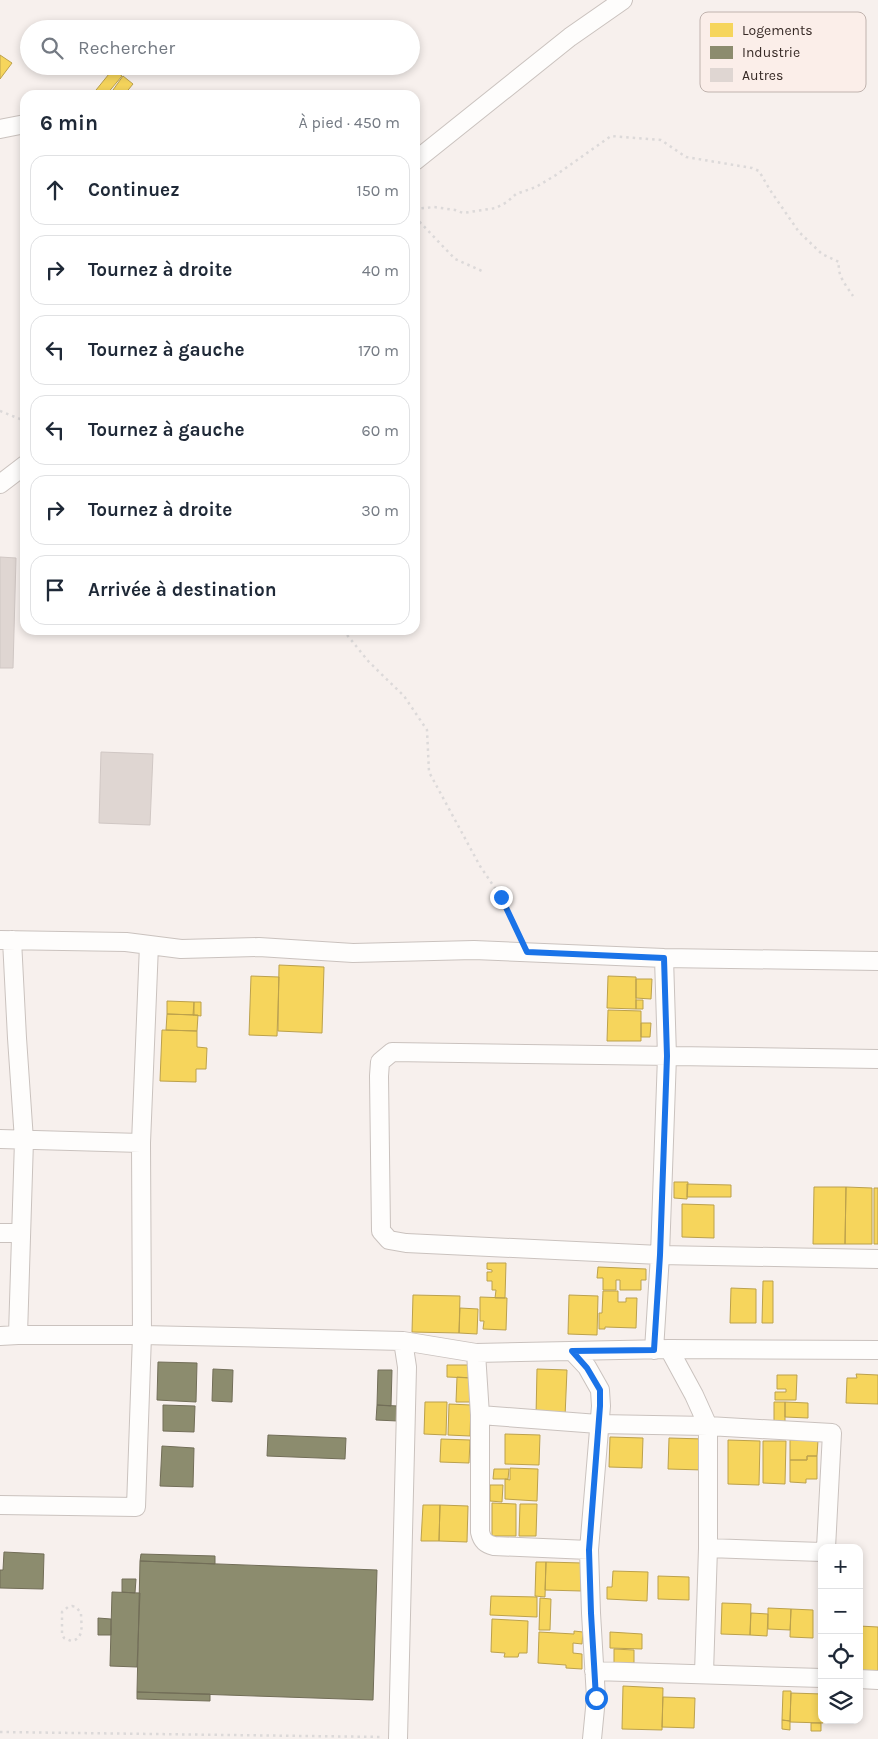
<!DOCTYPE html>
<html lang="fr">
<head>
<meta charset="utf-8">
<style>
  :root { --surface:#fff; --page:#f6f6f7; --text:#1f2937; --muted:#747a83; --line:#e0e1e3 }
  body { margin:0; font-family:Karla,sans-serif; background:var(--page); color:var(--text) }
  .controls { position:absolute; right:15px; bottom:15px; display:grid; overflow:hidden; border-radius:10px; box-shadow:0 2px 8px #0003 }
  .controls button { width:45px; height:45px; display:grid; place-items:center; padding:0; border:0; border-bottom:1px solid var(--line); background:var(--surface); color:var(--text); font:25px sans-serif }
  .stop { position:absolute; width:15px; height:15px; margin:-11px; border:4px solid #1a73e8; border-radius:50%; background:#fff }
  .stop.end { background:#1a73e8; border-color:#fff; box-shadow:0 1px 5px #0008 }
  .list { margin:0; padding:0; list-style:none }
  h2 { display:flex; justify-content:space-between; align-items:center; height:65px; margin:0; padding:0 20px; font-size:21px }
  h2 small { font-size:16px; font-weight:400; color:var(--muted) }
  .list li { display:grid; grid-template-columns:32px 1fr auto; gap:15px; align-items:center; box-sizing:border-box; height:70px; margin:0 10px 10px; padding:0 10px; border:1px solid var(--line); border-radius:15px }
  .list b { display:block; font-size:19px; white-space:nowrap }
  .list em { font-size:16px; font-style:normal; color:var(--muted) }
  .icon { flex:none; width:28px; height:28px; fill:none; stroke:currentColor; stroke-width:2; stroke-linecap:round; stroke-linejoin:round }
  .map { position:relative; flex:none; width:878px; height:1739px; overflow:hidden }
  .search { position:absolute; background:var(--surface); box-shadow:0 2px 8px #0003; left:20px; top:20px; width:400px; height:55px; display:flex; align-items:center; gap:12px; box-sizing:border-box; padding:0 18px; border-radius:28px; color:var(--muted); font-size:19px }
  .panel { position:absolute; background:var(--surface); box-shadow:0 2px 8px #0003; left:20px; top:90px; width:400px; height:545px; border-radius:15px }
  .map>svg:first-child { display:block }
  .homes { fill:#f6d55c; stroke:#bca14c }
  .industry { fill:#8c8c6e; stroke:#726e58 }
  .building { fill:#dfd6d2; stroke:#d0c7c4 }
  .lines { fill:none; stroke-linecap:round; stroke-linejoin:round }
  .minor-casing { stroke:#cac2be; stroke-width:20 }
  .path { stroke:#dcd9d9; stroke-width:2.5; stroke-dasharray:2.5 4; stroke-linecap:butt }
  .minor { stroke:#fefdfc; stroke-width:18 }
  .route { stroke:#1a73e8; stroke-width:6 }
  .key { fill:#fbeee9; stroke:#c0b3ae; stroke-width:1 }
  .key-label { font-size:14px; fill:#362925 }
</style>
</head>
<body>
<div class="map">
<svg width="878" height="1739" viewBox="0 0 878 1739">
  <rect width="100%" height="100%" fill="#f7f0ed"/>
  <path class="homes" d="M0 55 12 63 0 79Z
    M113 69 122 76 106 95H92Z
    M123 76 133 84 124 95H119L113 90Z
    M279 965 324 967 322 1033 278 1031Z
    M251 976 279 977 277 1036 249 1035Z
    M608 976 636 977V1009L607 1008Z
    M636 979H652L651 999 636 998Z
    M636 1000H643V1009H636Z
    M167 1001 194 1002V1015L167 1014Z
    M194 1002H201V1016L193 1015Z
    M608 1010 641 1011V1041H607Z
    M167 1014 198 1015 197 1031 166 1030Z
    M641 1023H651L650 1037H641Z
    M162 1030 197 1031V1047L207 1048 206 1069H196V1082L160 1081Z
    M674 1182H688L687 1199 674 1198Z
    M687 1184 731 1185V1197H687Z
    M814 1187H846L845 1244H813Z
    M846 1187 872 1188V1244H845Z
    M874 1188H878V1244H874Z
    M682 1204 714 1205V1238L682 1237Z
    M487 1263H506L505 1298H495L496 1290H492V1281H487V1272H492V1270L487 1269Z
    M598 1267 646 1269V1280H641V1290H620V1280H616V1290H603V1278H597Z
    M763 1281H773V1323H762Z
    M731 1288 756 1289V1323H730Z
    M603 1291H618V1302H626V1298H637L636 1328 605 1327V1329H599V1313H602Z
    M413 1295 460 1296 459 1333 412 1332Z
    M569 1295 598 1296 597 1335 568 1334Z
    M480 1297 507 1298 506 1330 483 1329 484 1321H480Z
    M460 1308 478 1309 477 1334 459 1333Z
    M447 1365H473L472 1378 447 1377Z
    M537 1369 567 1370 565 1417 536 1416Z
    M856 1374 878 1375V1404L846 1403 847 1378H857Z
    M777 1375H797L796 1400H775V1392H786V1389H777Z
    M457 1377 472 1378V1402H456Z
    M425 1402H447L446 1435 424 1434Z
    M774 1402H785V1425L774 1424Z
    M785 1402 808 1403V1418L785 1417Z
    M449 1404 471 1405 470 1436 448 1435Z
    M505 1434 540 1435 539 1465 505 1464Z
    M610 1437 643 1438 642 1468 609 1467Z
    M669 1438 704 1439 703 1470 668 1469Z
    M441 1439 470 1440 469 1463 440 1462Z
    M728 1440 760 1441 759 1485 728 1484Z
    M790 1440H818L817 1456H807V1460H790Z
    M763 1441H786L785 1484 763 1483Z
    M807 1456H817V1479H806V1483L790 1482V1460H807Z
    M510 1468 538 1469 537 1501 505 1499V1479L510 1480Z
    M494 1469H509L508 1479H493Z
    M490 1485H503L502 1502 490 1501Z
    M492 1503 516 1504V1536H492Z
    M520 1504H537L536 1536H519Z
    M423 1505H440L439 1541H421Z
    M440 1505 468 1506 467 1542 439 1541Z
    M536 1562H546L545 1597 535 1596Z
    M546 1562 582 1563 581 1591 545 1590Z
    M613 1571 648 1572 647 1601 607 1599V1587H612Z
    M658 1576 689 1577V1600L658 1599Z
    M491 1596 537 1597V1617L490 1615Z
    M540 1598 551 1599 550 1630H539Z
    M722 1603 751 1604 750 1635 721 1634Z
    M768 1608 791 1609 790 1630 768 1629Z
    M791 1609 813 1610V1638L790 1637Z
    M751 1613 768 1614 767 1636 750 1635Z
    M492 1619 528 1621 527 1653H519L518 1657H504L505 1653 491 1652Z
    M859 1626 878 1627V1674L859 1673Z
    M574 1631 583 1632 582 1644 573 1643V1653L582 1654V1669L566 1668V1665L538 1663 539 1632 574 1634Z
    M610 1632 642 1634V1649L610 1648Z
    M614 1649 634 1650V1663H614Z
    M623 1686 663 1688 662 1730 622 1729Z
    M783 1691H791L790 1721 782 1720Z
    M791 1693 822 1694V1720H824L823 1723 790 1722Z
    M663 1697 695 1698 694 1728 662 1727Z
    M782 1720 790 1721V1730L782 1729Z
    M811 1723H821V1731H811Z"/>
  <path class="industry" d="M158 1362 197 1363 196 1402 157 1400Z
    M213 1369 233 1370 232 1402 212 1401Z
    M378 1370H392L391 1406 377 1405Z
    M163 1405 195 1406 194 1432 163 1431Z
    M377 1405 398 1406V1421L376 1420Z
    M268 1435 346 1438 345 1459 267 1456Z
    M162 1446 194 1448 193 1487 160 1486Z
    M4 1552 44 1554 43 1589 0 1588V1570H3Z
    M141 1554 215 1556V1564L140 1561Z
    M140 1561 377 1570 373 1700 137 1692Z
    M122 1579H136L135 1593 122 1592Z
    M112 1592 140 1593 137 1667 110 1666Z
    M98 1618 111 1619V1635H98Z
    M137 1692 210 1694V1701L137 1699Z"/>
  <path class="building" d="M0 557 16 558 13 668H0Z
    M101 752 153 754 150 825 99 823Z"/>
  <g class="lines">
    <defs>
      <path id="minor" d="M0 129 25 124
        M415 161 570 37 623 0
        M0 484 25 465
        M0 940 126 942 181 949 259 947 353 953 474 950 664 958 878 961
        M12 940 17 1038 24 1140 18 1335
        M878 1059 392 1052 380 1062 379 1076 381 1231 389 1240 406 1243 660 1255 878 1259
        M0 1139 141 1143
        M0 1233H21
        M0 1336 18 1335H142L403 1341 476 1353 669 1349 878 1350
        M669 1349 694 1395 708 1426V1548L704 1673
        M654 1350 660 1255 667 1056 664 958
        M572 1351 587 1367 600 1390 601 1406 589 1550 591 1613 596 1698 592 1739
        M476 1353 480 1415V1532C482 1541 486 1544 494 1546L589 1550
        M480 1415 598 1424 708 1426 832 1433 826 1548
        M0 1505 136 1507 142 1335 141 1143 149 945
        M708 1548 822 1552
        M594 1671 822 1678
        M859 1679 878 1680
        M398 1739 407 1367 403 1341"/>
    </defs>
    <use href="#minor" class="minor-casing"/>
    <path class="path" d="M415 209 434 207 455 210 463 213 496 208 507 202 516 194 536 187 556 175 611 136 661 140 686 157 752 168 759 171 770 190 799 232 822 254 839 262C837 276 846 285 853 296
      M415 217 455 259 482 271
      M0 411 25 421
      M343 630 369 662 404 696 427 730 429 772 480 866 501 897 519 935
      M72 1606 76 1607 81 1613C81 1624 85 1639 71 1641L64 1638 62 1634V1612L68 1607Z
      M0 1732 383 1737"/>
    <use href="#minor" class="minor"/>
  </g>
  <g class="lines">
    <path class="route" d="M501 897 527 952 664 958 667 1056 660 1255 654 1350 572 1351 587 1368 600 1390V1406L589 1550 591 1613 596 1698"/>
  </g>
  <rect x="700" y="12" width="166" height="80" rx="8" class="key"/>
  <rect x="710" y="23" width="23" height="14" fill="#f6d55c"/>
  <rect x="710" y="46" width="23" height="13" fill="#8c8c6e"/>
  <rect x="710" y="68" width="23" height="14" fill="#dfd6d2"/>
  <g class="key-label">
    <text x="742" y="35">Logements</text>
    <text x="742" y="57">Industrie</text>
    <text x="742" y="80">Autres</text>
  </g>
</svg>
<div class="controls">
<button>+</button>
<button>−</button>
<button><svg class="icon" aria-label="locate" viewBox="0 0 24 24"><circle cx="12" cy="12" r="6"/><path d="M12 2v4M12 18v4M2 12h4M18 12h4"/></svg></button>
<button><svg class="icon" aria-label="layers" viewBox="0 0 24 24"><path d="M12 4l9 5-9 5-9-5zM3 14l9 5 9-5"/></svg></button>
</div>
<div class="stop" style="left:596px;top:1698px"></div>
<div class="stop end" style="left:501px;top:897px"></div>
<div class="search"><svg class="icon" aria-label="search" viewBox="0 0 24 24"><circle cx="10" cy="10" r="6"/><path d="M15 15l6 6"/></svg>Rechercher</div>
<section class="panel">
<h2>6 min<small>À pied · 450 m</small></h2>
<ul class="list">
<li><svg class="icon" aria-label="ahead" viewBox="0 0 24 24"><path d="M12 20V5M6 11l6-6 6 6"/></svg><div><b>Continuez</b></div><em>150 m</em></li>
<li><svg class="icon" aria-label="right" viewBox="0 0 24 24"><path d="M7 20v-9h11M14 6l5 5-5 5"/></svg><div><b>Tournez à droite</b></div><em>40 m</em></li>
<li><svg class="icon" aria-label="left" viewBox="0 0 24 24"><path d="M17 20v-9H6M10 6l-5 5 5 5"/></svg><div><b>Tournez à gauche</b></div><em>170 m</em></li>
<li><svg class="icon" aria-label="left" viewBox="0 0 24 24"><path d="M17 20v-9H6M10 6l-5 5 5 5"/></svg><div><b>Tournez à gauche</b></div><em>60 m</em></li>
<li><svg class="icon" aria-label="right" viewBox="0 0 24 24"><path d="M7 20v-9h11M14 6l5 5-5 5"/></svg><div><b>Tournez à droite</b></div><em>30 m</em></li>
<li><svg class="icon" aria-label="arrive" viewBox="0 0 24 24"><path d="M6 21V4h12l-3 4 3 4H6"/></svg><div><b>Arrivée à destination</b></div></li>
</ul>
</section>
</div>
</body>
</html>
